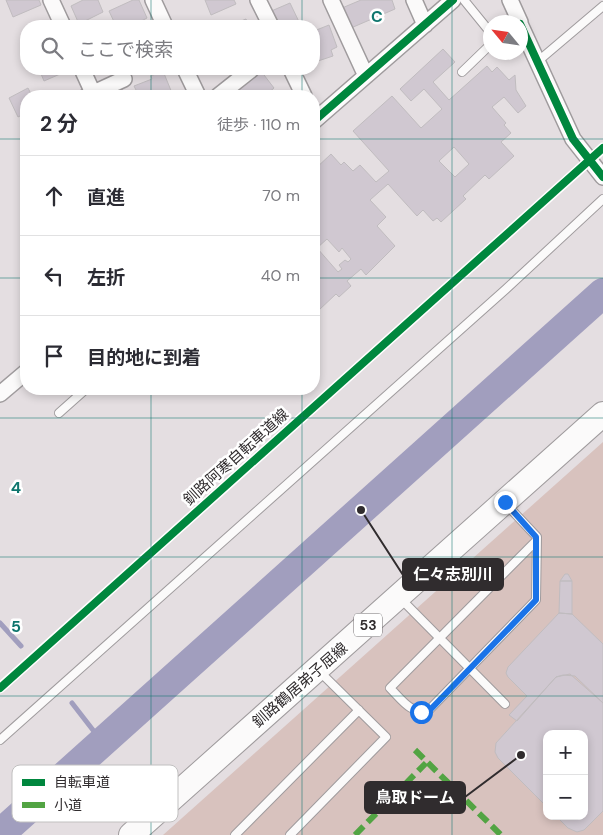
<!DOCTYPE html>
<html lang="ja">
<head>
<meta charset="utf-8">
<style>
  :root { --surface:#fff; --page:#f7f7f7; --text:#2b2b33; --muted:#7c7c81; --line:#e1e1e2 }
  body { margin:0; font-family:"DM Sans","Noto Sans JP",sans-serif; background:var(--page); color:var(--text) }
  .controls { position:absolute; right:15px; bottom:15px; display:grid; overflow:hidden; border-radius:10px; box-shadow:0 2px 8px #0003 }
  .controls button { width:45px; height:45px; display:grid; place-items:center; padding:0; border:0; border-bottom:1px solid var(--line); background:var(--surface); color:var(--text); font:25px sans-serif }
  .compass { position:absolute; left:483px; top:15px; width:45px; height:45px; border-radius:50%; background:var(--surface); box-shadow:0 2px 8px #0003; rotate:299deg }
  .stop { position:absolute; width:15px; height:15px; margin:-11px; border:4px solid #1a73e8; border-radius:50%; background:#fff }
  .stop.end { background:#1a73e8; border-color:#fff; box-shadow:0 1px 5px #0008 }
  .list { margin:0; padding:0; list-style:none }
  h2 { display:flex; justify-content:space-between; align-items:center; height:65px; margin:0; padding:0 20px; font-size:21px }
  h2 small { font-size:16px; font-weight:400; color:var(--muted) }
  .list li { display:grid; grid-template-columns:32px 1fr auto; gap:15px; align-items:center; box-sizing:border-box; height:80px; padding:0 20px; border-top:1px solid var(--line) }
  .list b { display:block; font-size:19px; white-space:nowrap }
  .list em { font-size:16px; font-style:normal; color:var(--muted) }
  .icon { flex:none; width:28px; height:28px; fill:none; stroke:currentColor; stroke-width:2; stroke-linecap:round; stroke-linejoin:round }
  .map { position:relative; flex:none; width:603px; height:835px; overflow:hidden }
  .search { position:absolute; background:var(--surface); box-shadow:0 2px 8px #0003; left:20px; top:20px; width:300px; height:55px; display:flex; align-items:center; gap:12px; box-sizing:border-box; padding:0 18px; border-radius:20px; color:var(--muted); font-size:19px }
  .panel { position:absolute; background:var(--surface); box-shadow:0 2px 8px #0003; left:20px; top:90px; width:300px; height:305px; border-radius:20px }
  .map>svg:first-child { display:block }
  .green { fill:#d8c2be; fill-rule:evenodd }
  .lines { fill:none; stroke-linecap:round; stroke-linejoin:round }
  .stream { stroke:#a19ebe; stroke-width:5 }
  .river { stroke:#a19ebe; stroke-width:30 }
  .building { fill:#d0c8d1; stroke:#c0bcbf; fill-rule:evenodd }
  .service-casing { stroke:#9f9b9d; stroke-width:10 }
  .minor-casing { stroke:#9f9b9d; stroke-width:18 }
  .primary-casing { stroke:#9f9b9d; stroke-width:26 }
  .service { stroke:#fbfafa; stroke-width:8 }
  .minor { stroke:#fbfafa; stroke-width:15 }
  .primary { stroke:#fbfafa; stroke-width:24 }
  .quiet { stroke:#52a443; stroke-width:6; stroke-dasharray:12 6; stroke-linecap:butt }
  .cycleway-casing { stroke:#fff; stroke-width:11 }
  .cycleway { stroke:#00873e; stroke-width:8 }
  .route { stroke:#1a73e8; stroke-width:6 }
  .grid { fill:none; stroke:#0f766e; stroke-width:1; stroke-opacity:0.55 }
  .labels { text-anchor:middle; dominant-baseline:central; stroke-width:5; stroke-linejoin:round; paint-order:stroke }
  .shield { fill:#fff; stroke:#6e6b6d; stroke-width:1 }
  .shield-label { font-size:14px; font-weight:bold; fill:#302c2e }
  .street-label { font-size:15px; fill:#302c2e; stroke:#fff }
  .key { fill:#fff; stroke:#c1c0c0; stroke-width:1 }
  .key-label { font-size:14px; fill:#302c2e }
  .grid-label { font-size:16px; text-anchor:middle; font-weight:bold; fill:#0f766e; stroke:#fff; stroke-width:5; stroke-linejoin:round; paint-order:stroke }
  .leader { fill:none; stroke:#302c2e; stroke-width:2 }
  .callout-dot { fill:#302c2e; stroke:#fff; stroke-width:2 }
  .callout { fill:#302c2e; stroke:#302c2e; stroke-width:2 }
  .callout-label { font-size:16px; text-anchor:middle; font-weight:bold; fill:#fff }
</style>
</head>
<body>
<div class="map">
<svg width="603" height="835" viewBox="0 0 603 835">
  <rect width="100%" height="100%" fill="#e4dee1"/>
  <path class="green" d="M603 442V835H163ZM547 734H584V816H547Z"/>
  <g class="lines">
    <path class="stream" d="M0 623 21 646
      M72 703 103 743"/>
    <path class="river" d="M0 834 603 293"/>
  </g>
  <path class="building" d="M6 0H39L41 5 13 17Z
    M83 0H98L103 12 79 24 71 6Z
    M133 0H139L147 18 132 26H116L109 11Z
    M205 0H234L236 4 211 15Z
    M361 0H392L395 9 351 28 342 8Z
    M290 3 301 26H290L288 23 276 26 269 12Z
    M246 19 249 26H229Z
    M329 25 337 47 331 50 333 56 318 61 314 50V31Z
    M443 49 455 62 433 82 449 100 487 66 492 72 497 67 509 80 515 75 516 90 526 106 518 113 504 97 492 107 506 123 504 125 511 133 501 142 514 156 489 179 485 175 463 196 466 199 441 222 437 218 433 221 423 210 417 216 388 184 370 200 386 217 377 226 395 246 366 275 361 269 347 281 351 286 339 297 336 294 319 310 314 304V170L331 154 341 165 344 162 353 171 360 165 376 182 389 171 353 131 392 96 421 128 442 109 424 89 411 101 400 89ZM454 147 469 164 455 177 439 161ZM327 239 339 252 342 248 351 259 348 262 345 260 339 265 342 269 338 272 317 248Z
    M39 69H66L67 71 44 81Z
    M163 71 172 93 164 96H139L134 86 152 79 151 76Z
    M261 71 274 88 265 96H241L237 91Z
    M28 88 32 96H26V113L18 117 9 98Z
    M122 89 125 96H107Z
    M565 574H568L572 581H560Z
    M560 581H572V614L559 613Z
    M559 613 572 614 603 644V703L575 676 563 675 556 677 517 721 509 715 527 696 508 677 506 673 508 667Z
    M570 674 603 703V811L584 830 577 832 568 828 556 816H584V734H547V807L498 758 495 752 496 743 556 677Z"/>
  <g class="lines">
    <defs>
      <path id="service" d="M464 0 490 32
        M537 62 603 6
        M462 72 490 45
        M59 413 86 389
        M506 504 537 537 536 600 429 710C411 715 402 700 390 688L536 541
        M401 599 505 704
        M0 740 506 289 603 199
        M235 835 359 710
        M290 835 386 737 320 672"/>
      <path id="minor" d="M51 0 63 26
        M153 0 165 26
        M258 0 271 26
        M331 0 366 76
        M414 0 425 25
        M510 0 520 22
        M520 24 573 139 603 177
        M82 69 93 93
        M185 69 198 96
        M291 69 304 96
        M87 96 124 79
        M218 96 252 69
        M314 121 453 0
        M0 394 26 372"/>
      <path id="primary" d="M131 835 603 414"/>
    </defs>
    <use href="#service" class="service-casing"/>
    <use href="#minor" class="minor-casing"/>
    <use href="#primary" class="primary-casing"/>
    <use href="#service" class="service"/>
    <use href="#minor" class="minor"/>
    <use href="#primary" class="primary"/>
    <path class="quiet" d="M415 750 501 835
      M355 835 426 763"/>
    <defs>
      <path id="cycleway" d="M520 24 573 139 603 177
        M314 121 453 0
        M0 688 603 148"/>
    </defs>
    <use href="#cycleway" class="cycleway-casing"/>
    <use href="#cycleway" class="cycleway"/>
  </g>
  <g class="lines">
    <path class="route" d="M421 712 430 710 536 600V537L505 502"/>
  </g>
  <path class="grid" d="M151 0V26M302 0V26M452 0V835M151 69V96M302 69V96M0 139H26M314 139H603M0 278H26M314 278H603M151 389V835M302 389V835M0 418H603M0 557H603M0 696H603"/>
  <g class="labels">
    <rect class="shield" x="354" y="613.5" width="28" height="23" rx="4"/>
    <g class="shield-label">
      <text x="368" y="625">53</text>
    </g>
    <g class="street-label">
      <text transform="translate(236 457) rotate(-42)">釧路阿寒自転車道線</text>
      <text transform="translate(300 685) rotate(-41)">釧路鶴居弟子屈線</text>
    </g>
  </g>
  <rect x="12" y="765" width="166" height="57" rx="8" class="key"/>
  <rect x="22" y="779" width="23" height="7" fill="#00873e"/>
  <rect x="22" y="802" width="23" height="6" fill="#52a443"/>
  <g class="key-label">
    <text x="54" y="787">自転車道</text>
    <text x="54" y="810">小道</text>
  </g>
  <g class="grid-label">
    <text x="377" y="22">C</text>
    <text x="16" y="493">4</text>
    <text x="16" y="632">5</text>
  </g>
  <path class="leader" d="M361 510L403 575M521 755L465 797"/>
  <g class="callout-dot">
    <circle cx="361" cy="510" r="5"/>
    <circle cx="521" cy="755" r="5"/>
  </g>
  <g class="callout">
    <rect x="403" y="559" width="100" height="31" rx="5"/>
    <rect x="365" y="782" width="100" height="31" rx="5"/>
  </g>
  <g class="callout-label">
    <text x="453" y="580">仁々志別川</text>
    <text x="415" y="803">鳥取ドーム</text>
  </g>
</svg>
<div class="controls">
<button>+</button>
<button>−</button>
</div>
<svg class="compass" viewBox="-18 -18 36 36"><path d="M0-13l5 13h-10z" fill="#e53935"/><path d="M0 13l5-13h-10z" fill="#7c7c81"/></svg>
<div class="stop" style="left:421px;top:712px"></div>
<div class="stop end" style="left:505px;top:502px"></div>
<div class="search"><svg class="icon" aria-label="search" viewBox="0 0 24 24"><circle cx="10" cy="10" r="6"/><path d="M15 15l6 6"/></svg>ここで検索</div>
<section class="panel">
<h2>2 分<small>徒歩 · 110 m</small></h2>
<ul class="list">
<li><svg class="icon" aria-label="ahead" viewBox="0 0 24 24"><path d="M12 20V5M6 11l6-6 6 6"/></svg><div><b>直進</b></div><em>70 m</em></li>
<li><svg class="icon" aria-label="left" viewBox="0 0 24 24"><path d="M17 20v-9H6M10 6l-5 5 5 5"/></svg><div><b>左折</b></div><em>40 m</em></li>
<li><svg class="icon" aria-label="arrive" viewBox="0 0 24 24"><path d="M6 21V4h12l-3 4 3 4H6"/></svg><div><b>目的地に到着</b></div></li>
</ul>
</section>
</div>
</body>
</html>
